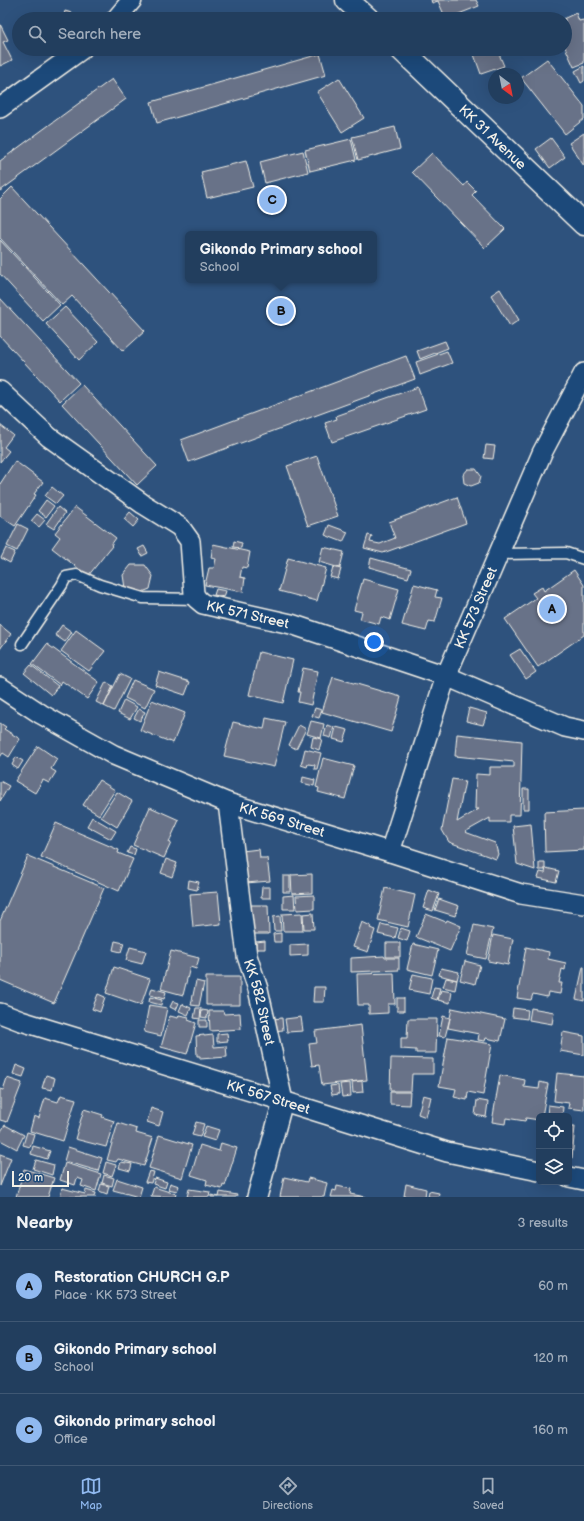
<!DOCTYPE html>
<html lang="en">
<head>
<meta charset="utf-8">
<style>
  :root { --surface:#223e5e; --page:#2e4967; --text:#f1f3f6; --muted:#a2aebc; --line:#3f5773; --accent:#90b9f0 }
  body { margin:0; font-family:"Balsamiq Sans",sans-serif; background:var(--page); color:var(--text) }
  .controls { position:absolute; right:12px; bottom:12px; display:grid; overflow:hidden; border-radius:6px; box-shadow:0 4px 16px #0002 }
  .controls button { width:36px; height:36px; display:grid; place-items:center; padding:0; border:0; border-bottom:1px solid var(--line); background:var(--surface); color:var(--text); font:20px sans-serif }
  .compass { position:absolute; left:488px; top:68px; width:36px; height:36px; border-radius:50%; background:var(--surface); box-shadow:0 4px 16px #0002; rotate:148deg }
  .scale { position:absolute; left:12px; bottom:10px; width:57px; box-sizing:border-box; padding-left:4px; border:2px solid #f4f1e8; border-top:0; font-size:11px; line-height:14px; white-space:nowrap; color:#f4f1e8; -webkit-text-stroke:3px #1f4a7a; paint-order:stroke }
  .you { position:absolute; left:374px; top:642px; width:14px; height:14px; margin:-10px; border:3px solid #fff; border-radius:50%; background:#1a73e8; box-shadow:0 0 0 6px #1a73e833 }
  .badge { display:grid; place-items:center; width:26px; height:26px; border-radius:50%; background:var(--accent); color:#111; font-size:13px; font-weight:700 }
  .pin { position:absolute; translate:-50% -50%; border:2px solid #fff; box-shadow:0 1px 4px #0006 }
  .popup { position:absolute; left:185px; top:231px; width:192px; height:52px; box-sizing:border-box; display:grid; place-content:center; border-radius:6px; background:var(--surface); filter:drop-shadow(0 1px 3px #0005); font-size:13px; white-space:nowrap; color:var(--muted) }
  .popup b { font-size:15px; color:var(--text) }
  .popup::after { content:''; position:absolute; left:50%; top:100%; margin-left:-8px; border:8px solid transparent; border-top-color:var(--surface) }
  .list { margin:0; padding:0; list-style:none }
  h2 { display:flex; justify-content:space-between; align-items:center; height:52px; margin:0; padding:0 16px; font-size:17px }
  h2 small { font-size:13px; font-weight:400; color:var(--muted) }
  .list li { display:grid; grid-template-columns:26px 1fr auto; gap:12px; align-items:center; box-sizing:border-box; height:72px; padding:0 16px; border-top:1px solid var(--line) }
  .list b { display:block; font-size:15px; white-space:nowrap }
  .list p { margin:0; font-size:13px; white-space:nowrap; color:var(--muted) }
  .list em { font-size:13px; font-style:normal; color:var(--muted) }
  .icon { flex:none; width:22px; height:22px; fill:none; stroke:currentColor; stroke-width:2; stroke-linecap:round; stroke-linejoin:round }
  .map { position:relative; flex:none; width:584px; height:1197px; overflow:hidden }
  .search { position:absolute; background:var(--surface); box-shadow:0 4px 16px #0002; left:12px; right:12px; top:12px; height:44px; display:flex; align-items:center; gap:10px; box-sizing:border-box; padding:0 14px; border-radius:22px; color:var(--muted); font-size:15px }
  .sheet { height:268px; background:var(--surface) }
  nav { display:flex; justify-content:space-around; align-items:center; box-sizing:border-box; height:56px; border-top:1px solid var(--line); background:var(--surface); font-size:11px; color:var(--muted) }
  nav a { display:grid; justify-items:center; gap:2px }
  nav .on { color:var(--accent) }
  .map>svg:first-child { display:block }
  .building { fill:#687288; stroke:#f4f1e8 }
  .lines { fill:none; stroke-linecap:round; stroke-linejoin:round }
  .lane-casing { stroke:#f4f1e8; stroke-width:13 }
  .street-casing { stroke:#f4f1e8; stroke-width:22 }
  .secondary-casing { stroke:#f4f1e8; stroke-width:25 }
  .lane { stroke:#1f4a7a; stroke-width:10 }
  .street { stroke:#1f4a7a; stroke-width:19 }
  .secondary { stroke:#1f4a7a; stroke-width:22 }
  .labels { text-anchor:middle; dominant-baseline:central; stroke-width:3.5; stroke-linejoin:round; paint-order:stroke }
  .street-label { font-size:14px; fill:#f4f1e8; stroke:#1f4a7a }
</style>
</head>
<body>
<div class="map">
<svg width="584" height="1197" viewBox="0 0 584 1197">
  <rect width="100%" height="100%" fill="#2e527d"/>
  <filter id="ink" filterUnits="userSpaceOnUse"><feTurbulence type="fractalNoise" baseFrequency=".025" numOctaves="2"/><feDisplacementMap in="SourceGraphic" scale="8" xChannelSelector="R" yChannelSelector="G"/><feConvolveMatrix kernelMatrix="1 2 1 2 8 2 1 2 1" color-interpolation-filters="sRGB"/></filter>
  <g filter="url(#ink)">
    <path class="building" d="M431 0H476L479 6 446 19 438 1 432 3Z
      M65 11 72 13 70 19 63 18Z
      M576 13 579 21 583 20 584 22V63L574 67 565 47V19H563Z
      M0 24 8 40 3 42 12 60 0 66Z
      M472 49H497L504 66 481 74Z
      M320 54 326 75 157 123 151 102Z
      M547 59 584 106V119L565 134 521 78Z
      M584 66V81L581 83 575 71Z
      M339 78 364 118 342 132 317 92Z
      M112 79 126 99 0 191V161Z
      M395 127 400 149 358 160 352 137Z
      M584 133V166L569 143Z
      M551 138 565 157 550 168 536 149Z
      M351 139 356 160 310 171 305 150Z
      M303 151 308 172 265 183 260 162Z
      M432 153 464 186 467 182 476 191 472 195 505 229 485 248 412 172Z
      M246 161 253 187 207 198 201 172Z
      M12 187 145 331 123 351 72 296 62 305 0 238V199Z
      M0 240 60 305 43 321 0 274Z
      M500 289 519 320 510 326 491 295Z
      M0 298 79 383 60 401 0 336Z
      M65 307 98 342 79 360 46 324Z
      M445 341 448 348 420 359 417 351Z
      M447 351 452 363 420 375 416 362Z
      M406 356 415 379 189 462 181 440Z
      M82 385 157 466 137 485 62 404Z
      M418 387 426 409 332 442 325 423 337 419 336 416Z
      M0 425 13 435 4 447 9 451 0 462Z
      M486 445 495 446 493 459 484 458Z
      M317 456 338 516 308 526 287 466Z
      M15 461 43 482 34 494 36 495 15 526 0 516V484Z
      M468 469H476L481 476 479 483 471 486 464 483 463 475Z
      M52 487 63 496 56 504 45 496Z
      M457 497 466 523 383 553 364 548 368 535 372 536 370 542 380 544 395 538 389 522Z
      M46 500 54 506 46 517 38 511Z
      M58 507 65 513 54 529 46 524Z
      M75 507 116 538 111 545 112 546 88 576 52 548 60 537 55 533Z
      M130 512 139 520 133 527 124 519Z
      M37 514 45 520 39 527 31 521Z
      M18 524 28 529 17 551 7 546Z
      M329 525 348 532 343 542 325 535Z
      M234 541 242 543 241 548 233 547Z
      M213 544 250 552 247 568 242 567 240 577 245 578 243 592 205 585 209 568H214L216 559 211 558Z
      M144 546 148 553 142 556 138 549Z
      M323 547 344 552 340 568 319 562Z
      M6 548 15 552 10 563 1 558Z
      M288 558 326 568 317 601 279 591Z
      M371 558 411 569 408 578 369 567Z
      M131 565H145L153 576 150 589 137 594 125 588 123 575Z
      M333 567 341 569 338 579 330 577Z
      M574 570 584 585V635L538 667 505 619 536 598 532 593 542 587 544 591Z
      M363 579 399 589 390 620 381 617 379 624 360 619 362 612 354 610Z
      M414 584 437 590 435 597 442 598 435 622 429 621 426 631 402 625Z
      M216 589 226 591 224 597 214 595Z
      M0 625 11 634 0 649Z
      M62 625 72 632 65 642 55 635Z
      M76 630 105 651 89 671 61 651Z
      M47 644 99 682 87 699 62 681 60 685 32 664Z
      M520 649 536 672 526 679 510 655Z
      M259 652 293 660 283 703 249 695Z
      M31 665 58 686 51 695 24 673Z
      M303 668 318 671 311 705 298 702 300 692H298Z
      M159 672 190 682 185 695 155 685Z
      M120 674 130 679 114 711 104 706Z
      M333 677 401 697 391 732 322 712Z
      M133 680 154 689 145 708 125 698Z
      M106 682 113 686 104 706 96 702Z
      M124 700 137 707 130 719 118 713Z
      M152 700 185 713 173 743 140 730Z
      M315 708 322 710 319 718 312 716Z
      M469 708 487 713 483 725 466 721Z
      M139 709 145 712 140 721 134 718Z
      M266 718 285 722 274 767 224 756 233 722 264 729Z
      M311 721 324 724 321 738 307 734Z
      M0 723 6 727 4 729 20 739 9 757 3 753 0 757Z
      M299 725 306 729 296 749 289 745Z
      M327 725 334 727 331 738 324 736Z
      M336 727 348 730 344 742 333 739Z
      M457 734 522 741 520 815H509V822H490V818L465 832 495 843 498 854 496 859 449 842 442 830 452 779 465 781 457 822 479 809H475L476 774 490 775V767H514V762L455 756Z
      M313 737 322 739 319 750 311 747Z
      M38 746 57 759 51 769 56 772 49 783 43 780 35 793 15 781Z
      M305 749 321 753 317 769H314L315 765 308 764 307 767 301 765Z
      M16 757 23 761 18 769 12 765Z
      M323 758 354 766 345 799 318 792 319 788 316 787Z
      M303 777 315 780 314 786 302 783Z
      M99 780 115 790 99 815 83 805Z
      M0 781 9 786 0 801Z
      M523 789H529V809H523Z
      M117 792 132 801 117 827 101 817Z
      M150 807 179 820 169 842 171 843 164 858 133 845Z
      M584 810V850L545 852 544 812Z
      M92 817 116 831 111 839 87 826Z
      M56 823 119 850 118 853 133 859 119 891 41 857Z
      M531 824 535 870 517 864 513 826Z
      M130 847 136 849 134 855 127 853Z
      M259 849 260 858H267L270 881 246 883 242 851Z
      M28 856 104 888 54 1003 0 980V921Z
      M166 859 177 863 172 877 161 873Z
      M539 862H545V870H539Z
      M546 868 559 871 556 882 538 878 540 872 545 873Z
      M312 874V893L292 894 291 875Z
      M283 876H290V892H283Z
      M189 880 199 882 197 890 188 888Z
      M262 887H270V898H261Z
      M385 888 415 895 408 927 378 920Z
      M429 890 439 894 433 911 423 908Z
      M218 892 221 924 193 927 190 894Z
      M294 895 295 909H283V896Z
      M314 895V909L297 910 296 896Z
      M439 899 459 906 455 916 435 910Z
      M251 905H268L269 934H252Z
      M302 913 303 931H283L282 914Z
      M313 913 314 929H304L303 914Z
      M426 914 446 922 447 920 461 926 450 951 416 937Z
      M280 916 281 931H274L273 917Z
      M362 922 371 926 370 928 375 930 368 952 353 947Z
      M381 924 398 928 395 938 378 934Z
      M474 925 493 929 486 959 467 955Z
      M401 928 410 931 407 941 398 938Z
      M281 933V942H274L273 934Z
      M493 935 513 939 508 965 488 961Z
      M115 941 124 943 121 952 113 950Z
      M265 941V949H256V942Z
      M386 943H400V957H386Z
      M308 944V955L290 956V945Z
      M413 944 438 950 432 975 407 969Z
      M130 947 146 951 142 964 126 960Z
      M526 947 549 952 548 959 566 963 565 970 562 969 559 983H562L560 994 548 992 547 997 533 994 531 1000 517 998Z
      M171 951 199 958 196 969 190 967 183 995 161 989Z
      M384 956 385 958H399V970L351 972V958Z
      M465 961 480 965 475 984 460 980Z
      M114 967 150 979 141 1005 106 993Z
      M583 967H584V1001L576 999Z
      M441 968 459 972 457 980 439 975Z
      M394 973 395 1004H388V1013L369 1014V1005H358L357 974Z
      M413 974 432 978 429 994 409 990Z
      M206 977H240V1005H206Z
      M446 978 457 980 455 990 443 987Z
      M196 981 204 983 199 1006 191 1005Z
      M314 987H325L324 1002H313Z
      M434 987 440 988 437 1000 431 998Z
      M152 988 166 992 164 999 150 995Z
      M441 990 452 992 450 1003 438 1000Z
      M98 994 105 997 100 1012 92 1009Z
      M150 997 162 1000 161 1005 149 1002Z
      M397 998H404V1011H397Z
      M173 1001 179 1003 176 1010 170 1007Z
      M182 1004 191 1008 188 1015 179 1011Z
      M149 1005 167 1008 161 1036 144 1032Z
      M196 1008H201L200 1019 194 1018Z
      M452 1008 505 1019 500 1041 486 1038 485 1041 478 1040 479 1034 448 1028Z
      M513 1008 528 1010 527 1019 512 1017Z
      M531 1008 554 1012 552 1024 529 1020Z
      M202 1010 208 1011 207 1018 201 1017Z
      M209 1011H223L224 1014 240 1013 241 1029 210 1031Z
      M179 1015 189 1017 188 1020 196 1023 187 1054 161 1047 170 1016 178 1018Z
      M443 1016 450 1018 445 1037 439 1036Z
      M301 1017 303 1031 287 1032 285 1019Z
      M282 1018 283 1030 274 1031 273 1019Z
      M408 1019H437L436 1053H416V1050L401 1049V1038H407Z
      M199 1020H207V1027H199Z
      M361 1025 367 1080 322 1085 319 1065 312 1066 309 1044 317 1043 315 1031Z
      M563 1032 584 1036V1055L560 1051Z
      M227 1033 228 1041 217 1042V1034Z
      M204 1035V1036L213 1035 214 1047 226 1046 227 1057 200 1059V1056H197L196 1036Z
      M448 1037 492 1044 483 1095 468 1092 467 1100 454 1097 456 1089 439 1086Z
      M391 1058 433 1059V1074H412L411 1091H390Z
      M16 1065 26 1069 23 1077 13 1074Z
      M557 1073 584 1076V1110L568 1108 569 1103 554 1101Z
      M46 1075 55 1078 52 1090 42 1088Z
      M500 1075 525 1080 524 1087 539 1089 540 1082 548 1084 542 1116H539V1120L526 1118 525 1121 506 1118 505 1124 492 1122Z
      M7 1078 22 1083 7 1122 0 1120V1089L3 1090Z
      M362 1081 363 1092 353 1093 352 1082Z
      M350 1083 351 1096 342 1097 340 1084Z
      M338 1085 339 1094 332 1095 330 1086Z
      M390 1092H410L409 1105 390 1104Z
      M61 1095 76 1099 63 1141 30 1131 34 1116 39 1118 45 1098 58 1102Z
      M423 1095 431 1097 426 1117 418 1114Z
      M477 1100 488 1102 486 1117 475 1115Z
      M548 1105 563 1107 562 1116H547Z
      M151 1108 163 1112 159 1126 147 1122Z
      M84 1109 103 1115 102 1117 114 1121 106 1147 75 1139Z
      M196 1122 204 1124 200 1137 192 1135Z
      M118 1123 137 1129 136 1133 153 1138 144 1166 118 1159 116 1162 107 1160Z
      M5 1125 24 1135 17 1149 0 1140V1133Z
      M206 1126 219 1130 215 1141 202 1137Z
      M569 1127H575L572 1158H569Z
      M27 1132 34 1134 30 1147 23 1145Z
      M159 1135 192 1145 182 1178 149 1168Z
      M221 1143 237 1148 225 1186 223 1185 222 1189 206 1185 207 1180 191 1175 200 1145 219 1151Z
      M33 1146 50 1151 47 1159 31 1154Z
      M68 1147 102 1158 98 1171 64 1161Z
      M0 1154 11 1158 0 1186Z
      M36 1160 54 1165 52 1175 33 1169Z
      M106 1162 116 1165 112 1176 103 1173Z
      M121 1162 132 1164 130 1171 119 1168Z
      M65 1163 101 1174 96 1191 81 1186 83 1180 77 1178 75 1185 60 1180Z
      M24 1169 54 1178 48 1197H16Z
      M149 1171 154 1172 151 1183 145 1182Z
      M104 1175 114 1178 112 1186 102 1183Z
      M284 1177 307 1182 308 1178 327 1183 324 1197H280Z
      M155 1178 167 1182 165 1188 153 1184Z
      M117 1179 142 1187 139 1197 113 1190Z
      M170 1183 179 1186 177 1191 168 1189Z
      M101 1184 109 1186 107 1194 99 1191Z
      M406 1184 426 1189 425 1197 404 1196Z
      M337 1186 351 1189 350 1194 366 1197H331L333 1190 336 1191Z
      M154 1187 176 1194 175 1197 151 1196Z
      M62 1188 85 1194 86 1190 96 1193 95 1197H60Z
      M189 1189 210 1192 209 1197H187Z
      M429 1191 439 1193 438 1197H428Z
      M220 1192 237 1195 236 1197H211V1195L219 1197Z"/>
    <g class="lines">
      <defs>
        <path id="lane" d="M498 554 566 553 584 559
          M22 644 62 585 66 577 77 575 100 585 143 598 197 599"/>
        <g id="street">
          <path d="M116 19 132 0"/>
          <path d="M0 108 82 49"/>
          <path id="s1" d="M0 391 49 437 143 504 180 527 190 541 194 594 197 599 203 604 291 624 446 676 565 727 584 731"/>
          <path id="s2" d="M0 687 41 714 114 755 228 803 390 852 521 894 584 904"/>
          <path id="s3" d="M228 803 247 956 258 989 283 1101 257 1197"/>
          <path id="s4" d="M390 852 446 676 542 453 584 373"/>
          <path id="s5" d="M0 1013 21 1021 283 1101 447 1152 539 1171"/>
          <path d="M569 1177 584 1180"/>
        </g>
        <g id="secondary">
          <path d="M347 0 368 19"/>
          <path id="s6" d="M401 49 584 224"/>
        </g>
      </defs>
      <use href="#lane" class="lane-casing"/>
      <use href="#street" class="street-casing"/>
      <use href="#secondary" class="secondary-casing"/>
      <use href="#lane" class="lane"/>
      <use href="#street" class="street"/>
      <use href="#secondary" class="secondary"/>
    </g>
  </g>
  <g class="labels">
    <g class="street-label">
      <text stroke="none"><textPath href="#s6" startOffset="127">KK 31 Avenue</textPath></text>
      <text stroke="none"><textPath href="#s4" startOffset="259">KK 573 Street</textPath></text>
      <text stroke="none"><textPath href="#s1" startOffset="356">KK 571 Street</textPath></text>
      <text stroke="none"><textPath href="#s2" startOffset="313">KK 569 Street</textPath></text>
      <text stroke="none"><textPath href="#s3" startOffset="202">KK 582 Street</textPath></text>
      <text stroke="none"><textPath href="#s5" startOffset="281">KK 567 Street</textPath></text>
    </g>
  </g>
</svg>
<div class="controls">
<button><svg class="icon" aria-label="locate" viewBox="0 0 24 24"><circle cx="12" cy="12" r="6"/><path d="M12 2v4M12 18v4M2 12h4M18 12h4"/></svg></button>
<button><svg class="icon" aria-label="layers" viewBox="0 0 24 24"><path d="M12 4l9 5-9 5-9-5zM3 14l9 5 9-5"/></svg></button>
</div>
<svg class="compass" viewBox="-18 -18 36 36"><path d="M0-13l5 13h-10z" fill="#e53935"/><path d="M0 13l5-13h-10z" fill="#a2aebc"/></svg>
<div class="scale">20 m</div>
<div class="you"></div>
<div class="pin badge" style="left:552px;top:609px">A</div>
<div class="pin badge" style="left:281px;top:311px">B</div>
<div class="popup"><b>Gikondo Primary school</b>School</div>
<div class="pin badge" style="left:272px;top:200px">C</div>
<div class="search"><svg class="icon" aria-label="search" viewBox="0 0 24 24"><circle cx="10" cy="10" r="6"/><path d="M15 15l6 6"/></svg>Search here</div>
</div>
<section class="sheet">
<h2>Nearby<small>3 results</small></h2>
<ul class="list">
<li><span class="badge">A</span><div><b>Restoration CHURCH G.P</b><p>Place · KK 573 Street</p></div><em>60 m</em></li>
<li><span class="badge">B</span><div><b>Gikondo Primary school</b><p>School</p></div><em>120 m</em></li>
<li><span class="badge">C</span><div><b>Gikondo primary school</b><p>Office</p></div><em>160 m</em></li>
</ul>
</section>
<nav>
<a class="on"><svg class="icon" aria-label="map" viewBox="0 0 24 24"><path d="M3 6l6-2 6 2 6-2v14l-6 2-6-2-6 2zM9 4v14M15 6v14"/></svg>Map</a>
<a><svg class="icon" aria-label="directions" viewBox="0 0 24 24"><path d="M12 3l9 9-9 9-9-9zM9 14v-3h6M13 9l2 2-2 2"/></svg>Directions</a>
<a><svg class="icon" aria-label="saved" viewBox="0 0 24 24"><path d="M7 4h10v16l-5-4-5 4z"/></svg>Saved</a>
</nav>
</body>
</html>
